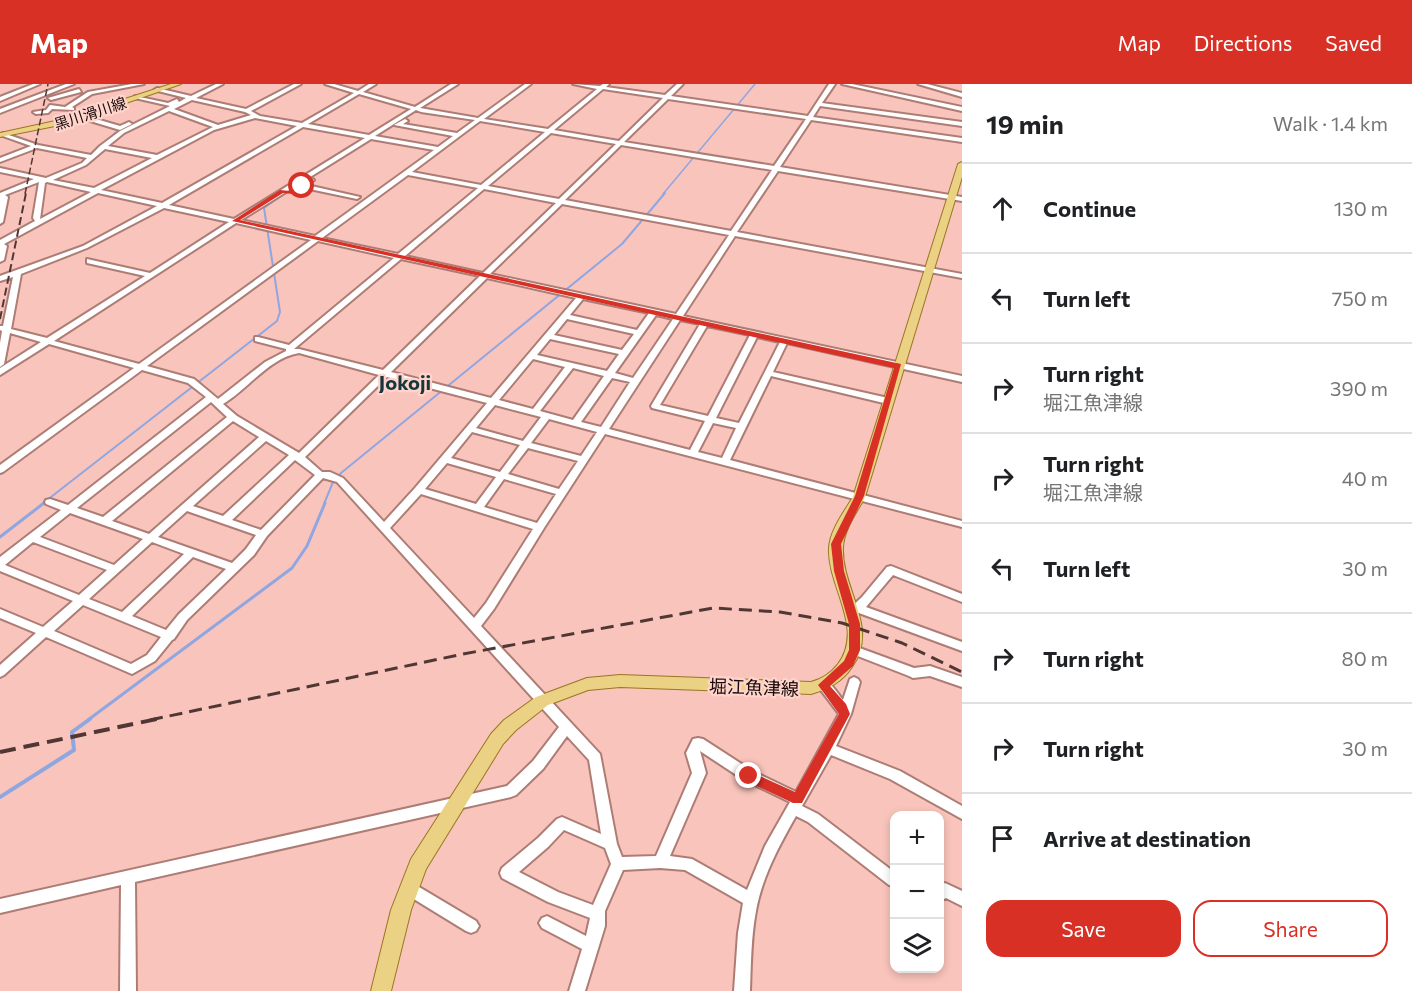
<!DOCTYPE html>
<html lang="en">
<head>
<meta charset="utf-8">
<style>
  :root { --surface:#fff; --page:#f6f6f6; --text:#202124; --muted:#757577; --line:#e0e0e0; --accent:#d93025 }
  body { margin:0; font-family:Commissioner,"Noto Sans JP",sans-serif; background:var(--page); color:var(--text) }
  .controls { position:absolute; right:18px; bottom:18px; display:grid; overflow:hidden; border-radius:12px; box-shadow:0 3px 9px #0003 }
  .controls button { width:54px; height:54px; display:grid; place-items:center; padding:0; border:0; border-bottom:2px solid var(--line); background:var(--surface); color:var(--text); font:30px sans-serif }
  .stop { position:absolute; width:18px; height:18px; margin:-14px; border:4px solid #d93025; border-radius:50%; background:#fff }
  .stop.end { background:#d93025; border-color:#fff; box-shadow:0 2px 6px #0008 }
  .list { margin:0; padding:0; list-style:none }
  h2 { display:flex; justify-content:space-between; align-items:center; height:78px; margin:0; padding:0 24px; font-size:26px }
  h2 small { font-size:20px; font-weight:400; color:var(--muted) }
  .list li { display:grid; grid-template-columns:39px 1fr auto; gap:18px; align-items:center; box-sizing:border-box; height:90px; padding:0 24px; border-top:2px solid var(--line) }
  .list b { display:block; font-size:22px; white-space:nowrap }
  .list p { margin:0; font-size:20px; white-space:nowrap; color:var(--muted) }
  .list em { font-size:20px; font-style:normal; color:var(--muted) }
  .actions { display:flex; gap:12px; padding:18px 24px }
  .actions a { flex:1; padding:14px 0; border:2px solid var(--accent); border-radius:18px; text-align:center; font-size:21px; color:var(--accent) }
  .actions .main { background:var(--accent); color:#fff }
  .icon { flex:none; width:33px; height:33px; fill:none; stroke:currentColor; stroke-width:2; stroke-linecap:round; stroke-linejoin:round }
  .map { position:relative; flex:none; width:962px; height:907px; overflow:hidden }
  header { display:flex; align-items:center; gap:36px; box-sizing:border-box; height:84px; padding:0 30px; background:var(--accent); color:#fff }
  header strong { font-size:28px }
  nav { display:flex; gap:33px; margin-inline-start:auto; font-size:21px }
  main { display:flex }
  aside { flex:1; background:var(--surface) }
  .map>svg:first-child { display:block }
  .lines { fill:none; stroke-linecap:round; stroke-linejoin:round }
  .stream-far3 { stroke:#90a6e1; stroke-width:1.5 }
  .stream-far2 { stroke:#90a6e1; stroke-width:2 }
  .stream-far1 { stroke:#90a6e1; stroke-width:3 }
  .stream { stroke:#90a6e1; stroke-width:4 }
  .minor-casing { stroke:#ad7d75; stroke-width:4 }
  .major-casing { stroke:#997622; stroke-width:2 }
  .minor { fill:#fff; fill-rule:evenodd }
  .major { fill:#ebd183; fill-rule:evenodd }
  .rail-far3 { stroke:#503734; stroke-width:1.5; stroke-dasharray:7 3; stroke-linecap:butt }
  .rail-far2 { stroke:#503734; stroke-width:2; stroke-dasharray:8 4; stroke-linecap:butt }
  .rail-far1 { stroke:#503734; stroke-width:3; stroke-dasharray:13 7; stroke-linecap:butt }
  .rail { stroke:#503734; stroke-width:4; stroke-dasharray:16 8; stroke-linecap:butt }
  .route { fill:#d93025 }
  .labels { text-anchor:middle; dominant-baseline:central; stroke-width:4.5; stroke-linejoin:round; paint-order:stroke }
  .far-street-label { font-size:15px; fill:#180806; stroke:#ffd4cd }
  .street-label { font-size:18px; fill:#180806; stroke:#ffd4cd }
  .neighbourhood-label { font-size:20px; font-weight:bold; fill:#15373c; stroke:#ffd4cd }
</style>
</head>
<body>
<header>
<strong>Map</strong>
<nav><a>Map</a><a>Directions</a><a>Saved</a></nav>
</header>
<main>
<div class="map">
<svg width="962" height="907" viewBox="0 0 962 907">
  <rect width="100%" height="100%" fill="#f9c4bc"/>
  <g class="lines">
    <path class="stream-far3" d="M104 59 115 49 126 44
      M7 110 23 104
      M283 110 459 0
      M663 110 755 0"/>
    <path class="stream-far2" d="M0 113 11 109
      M42 420 277 237 280 228 264 124 285 109
      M324 420 333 398 341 389 622 160 665 109"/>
    <path class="stream-far1" d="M0 453 44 419
      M88 636 292 484 307 462 325 419"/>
    <path class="stream" d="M0 713 74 666 72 648 90 635"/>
    <defs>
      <path id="minor" d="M33 0H40L0 17V13Z
        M66 0H74L0 29V25Z
        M132 0H144L92 10 72 23 74 24V26L52 25 48 29 36 30 33 28 46 26 50 21 65 23 88 8Z
        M216 0H223L196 14 246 25 294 0H301L251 27 260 32 302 39 354 9 325 0H334L358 7 369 0H376L363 8 415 23 451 0H458L420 24 478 34 525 0H531L484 35 548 45 597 5 573 0 600 2 603 0H609L606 3 665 11 677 0H683L671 12 808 32 829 0H835L822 19 962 38V42L820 22 813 33 962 54V58L811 36 780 83 962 113V117L778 87 737 148 962 190V194L735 152 683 232 962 292V298L787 259 773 288 888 314 892 317 888 320 771 292 730 376 962 437V443L605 350 544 444 494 525 481 542 600 670 617 760 622 773 656 772 692 689 686 669 693 655 698 654 703 655 754 688 796 708 839 630 817 601 819 598C830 594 836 608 843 616L850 595 854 593 858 595 860 598 851 630 836 662 900 687 962 722V735L890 695 831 671 802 722 818 730 894 788V802L889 801 808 738 796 732C779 762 762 793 756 827 751 853 751 880 750 907H734L738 849 743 819 685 786 660 784 623 786 605 827V842L585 907H569L582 865 542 844 539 839 542 834 547 832 586 852 590 834 548 818 502 794 500 789 502 784 538 754 557 735 562 733 601 750 589 676 567 652 543 685 516 711 511 713 135 798 136 907H120L121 801 0 829V815L507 702 533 677 559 643 337 398 323 394 267 452 254 471 187 536 174 555 172 556 155 577 132 590 46 553 4 591 0 593V581L36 549 0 534V525L43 543 73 517 0 487V473L61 426 46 420 45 418 46 416 50 415 68 421 206 313 188 299 142 286 3 388 0 389V381L134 284 49 260 0 291V284L41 258 10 249 4 280 0 283V259L2 247 0 246V242H3L13 193 0 197V192L83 162 157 122 98 109 4 160 7 162 4 176 0 178V156L35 137 33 134 39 98 5 111 8 113 3 138 0 140V109L34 95 0 88V84L46 94 82 79 87 74 37 64 0 78V74L31 62 0 51 3 49 38 61 91 71 100 62 120 47 170 22 135 14V12L168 19 177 15 179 18 186 14 154 6 157 4 191 12ZM603 5 663 14 619 57 554 46ZM359 10 411 25 369 51 308 40ZM668 15 806 35 774 82 624 58ZM192 16 245 28 251 31 218 41 174 25ZM416 26 421 28 475 36 457 49 403 40 408 37 405 35 394 41 453 52 438 63 375 52ZM169 27 213 43 157 71 108 62 124 49ZM255 34 297 42 162 119 101 106 214 46ZM480 37 545 48 481 101 412 88ZM303 43 365 54 234 135 169 121ZM551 49 616 60 559 115 488 102ZM371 55 434 66 315 152 241 136ZM621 61 772 86 731 147 565 116ZM105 65 152 74 94 104 53 96 86 81ZM408 91 478 104 398 170 322 154ZM47 98 91 108 40 135 45 99ZM484 105 556 119 483 189 405 172ZM562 120 729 151 676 230 490 190ZM164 124 229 138 150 189 87 175V179L145 192 47 254 11 245 21 190 87 164ZM236 139 311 156 139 280 54 257ZM318 157 394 174 289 261 258 253H255V257L286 265V267L265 278 218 315 194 295 147 282ZM401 175 480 192 383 286 299 265H294ZM487 194 576 214 491 314 391 288ZM583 215 649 229 637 246 570 231ZM656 231 673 235 633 294 615 289ZM567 235 634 250 622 266 554 251ZM680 236 700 240 651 322 652 324 705 337 690 366 609 345ZM707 242 750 251 708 332 660 321ZM757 253 780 258 739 339 716 334ZM550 255 619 270 607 287 537 271ZM299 269 379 291 299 369 237 332 223 320C248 305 269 274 299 269ZM533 275 565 283 533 325 499 316ZM573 284 604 292 573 336 540 327ZM387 293 487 319 415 404 384 438 343 394 330 388H322L305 373ZM612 294 630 298 601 343 581 338ZM211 318 227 333 103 433 77 424ZM495 321 541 333 523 357 476 344ZM549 335 597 348 581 372 531 359ZM233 337 259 353 149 450 112 437ZM713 339 736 344 722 374 698 368ZM472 348 520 361 500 388 451 374ZM266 357 289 371 223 432 193 422ZM528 364 578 377 559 405 508 390ZM295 376 315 391 261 446 232 436ZM447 379 496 393 476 420 425 405ZM504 395 556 410 537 439 484 423ZM421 410 533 445 486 519 474 534 390 444ZM187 427 256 451 246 465 232 479 158 453ZM70 429 143 455 114 481 40 453ZM33 458 107 486 79 511 5 481ZM152 458 184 470 122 528 89 515ZM193 473 226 485 179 530 166 546 132 532ZM83 521 161 553 147 571 131 580 54 547ZM700 667 744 696 790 718 765 762 747 806 692 775 670 772 706 689ZM564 746 605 764 611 780 593 821 558 808 519 788 548 763Z
        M842 0H852L962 23V27Z
        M918 0H927L962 9V13Z
        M79 5 81 8 51 16 48 14Z
        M79 30 120 42 129 38 132 40 120 46 77 33 76 32Z
        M311 94 314 96 307 101 360 113 357 115 300 103V101Z
        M891 482 962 510V518L893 491 866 523 962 558V567L859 529 852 532 848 531 846 528 862 513 887 483Z
        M854 562 914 584 930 582 962 593V603L930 592 913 594 909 592 850 569 848 566 850 563Z
        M409 797 476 837 479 842 476 847 471 849 466 847 404 809 402 804 404 799Z
        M945 799 962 807V822L946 814 940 817V801Z"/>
      <path id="major" d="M171 0H181L65 40 0 53V49L60 36Z
        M962 78V93L865 413C857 428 844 445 843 463 841 505 880 543 852 583 842 598 829 605 811 610L620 603 588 606 548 621 516 646 503 660 426 785 411 826 391 907H371L391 826 411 775 491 650 504 636 536 613 587 594 620 591 811 598C822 595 831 589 838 580 865 544 827 502 829 464 830 446 844 428 853 413L958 80Z"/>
    </defs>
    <use href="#minor" class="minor-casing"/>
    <use href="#major" class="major-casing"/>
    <use href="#minor" class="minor"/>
    <use href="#major" class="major"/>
    <path class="rail-far3" d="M25 110 48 0"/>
    <path class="rail-far2" d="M0 235 26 109"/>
    <path class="rail-far1" d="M150 636 463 570 713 524 780 528 842 539 902 559 962 588"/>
    <path class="rail" d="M0 668 157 635"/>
  </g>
  <path class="route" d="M300 101 305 102 293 110 283 109 240 136 901 280 864 412 841 460 844 487 860 540V566L853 582 830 602 846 620 850 630 802 719H793L744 696 743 692 749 687 795 708 839 630 818 601 844 577 849 566V540L834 487 831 460 855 412 894 284 232 137 280 106 290 107Z"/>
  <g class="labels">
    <g class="far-street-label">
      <text transform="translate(90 29) rotate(-18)">黒川滑川線</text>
    </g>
    <g class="street-label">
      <text transform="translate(754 603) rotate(2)">堀江魚津線</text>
    </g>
    <g class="neighbourhood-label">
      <text x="405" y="298">Jokoji</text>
    </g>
  </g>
</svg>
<div class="controls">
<button>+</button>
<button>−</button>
<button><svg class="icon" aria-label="layers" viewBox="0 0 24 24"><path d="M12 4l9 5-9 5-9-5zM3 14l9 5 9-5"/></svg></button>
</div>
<div class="stop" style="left:302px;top:102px"></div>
<div class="stop end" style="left:749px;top:692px"></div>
</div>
<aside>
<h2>19 min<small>Walk · 1.4 km</small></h2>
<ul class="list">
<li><svg class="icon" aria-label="ahead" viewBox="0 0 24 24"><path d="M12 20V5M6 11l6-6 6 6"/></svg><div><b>Continue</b></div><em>130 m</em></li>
<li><svg class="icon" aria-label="left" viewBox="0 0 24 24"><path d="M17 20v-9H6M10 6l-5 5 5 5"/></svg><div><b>Turn left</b></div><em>750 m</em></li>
<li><svg class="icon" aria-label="right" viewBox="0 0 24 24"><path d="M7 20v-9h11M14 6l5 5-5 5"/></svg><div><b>Turn right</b><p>堀江魚津線</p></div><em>390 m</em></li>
<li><svg class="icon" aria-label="right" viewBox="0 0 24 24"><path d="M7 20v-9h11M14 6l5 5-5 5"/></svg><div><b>Turn right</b><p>堀江魚津線</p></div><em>40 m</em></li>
<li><svg class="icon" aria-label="left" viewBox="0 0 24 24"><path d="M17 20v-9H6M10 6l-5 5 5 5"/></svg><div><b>Turn left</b></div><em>30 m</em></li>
<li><svg class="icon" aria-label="right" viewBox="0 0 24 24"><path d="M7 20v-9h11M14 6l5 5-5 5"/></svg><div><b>Turn right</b></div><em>80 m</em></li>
<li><svg class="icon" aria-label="right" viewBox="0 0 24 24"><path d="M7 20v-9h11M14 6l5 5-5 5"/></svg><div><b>Turn right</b></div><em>30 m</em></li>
<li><svg class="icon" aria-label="arrive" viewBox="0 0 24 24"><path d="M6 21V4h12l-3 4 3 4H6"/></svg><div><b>Arrive at destination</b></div></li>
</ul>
<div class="actions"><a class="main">Save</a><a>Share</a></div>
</aside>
</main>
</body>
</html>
